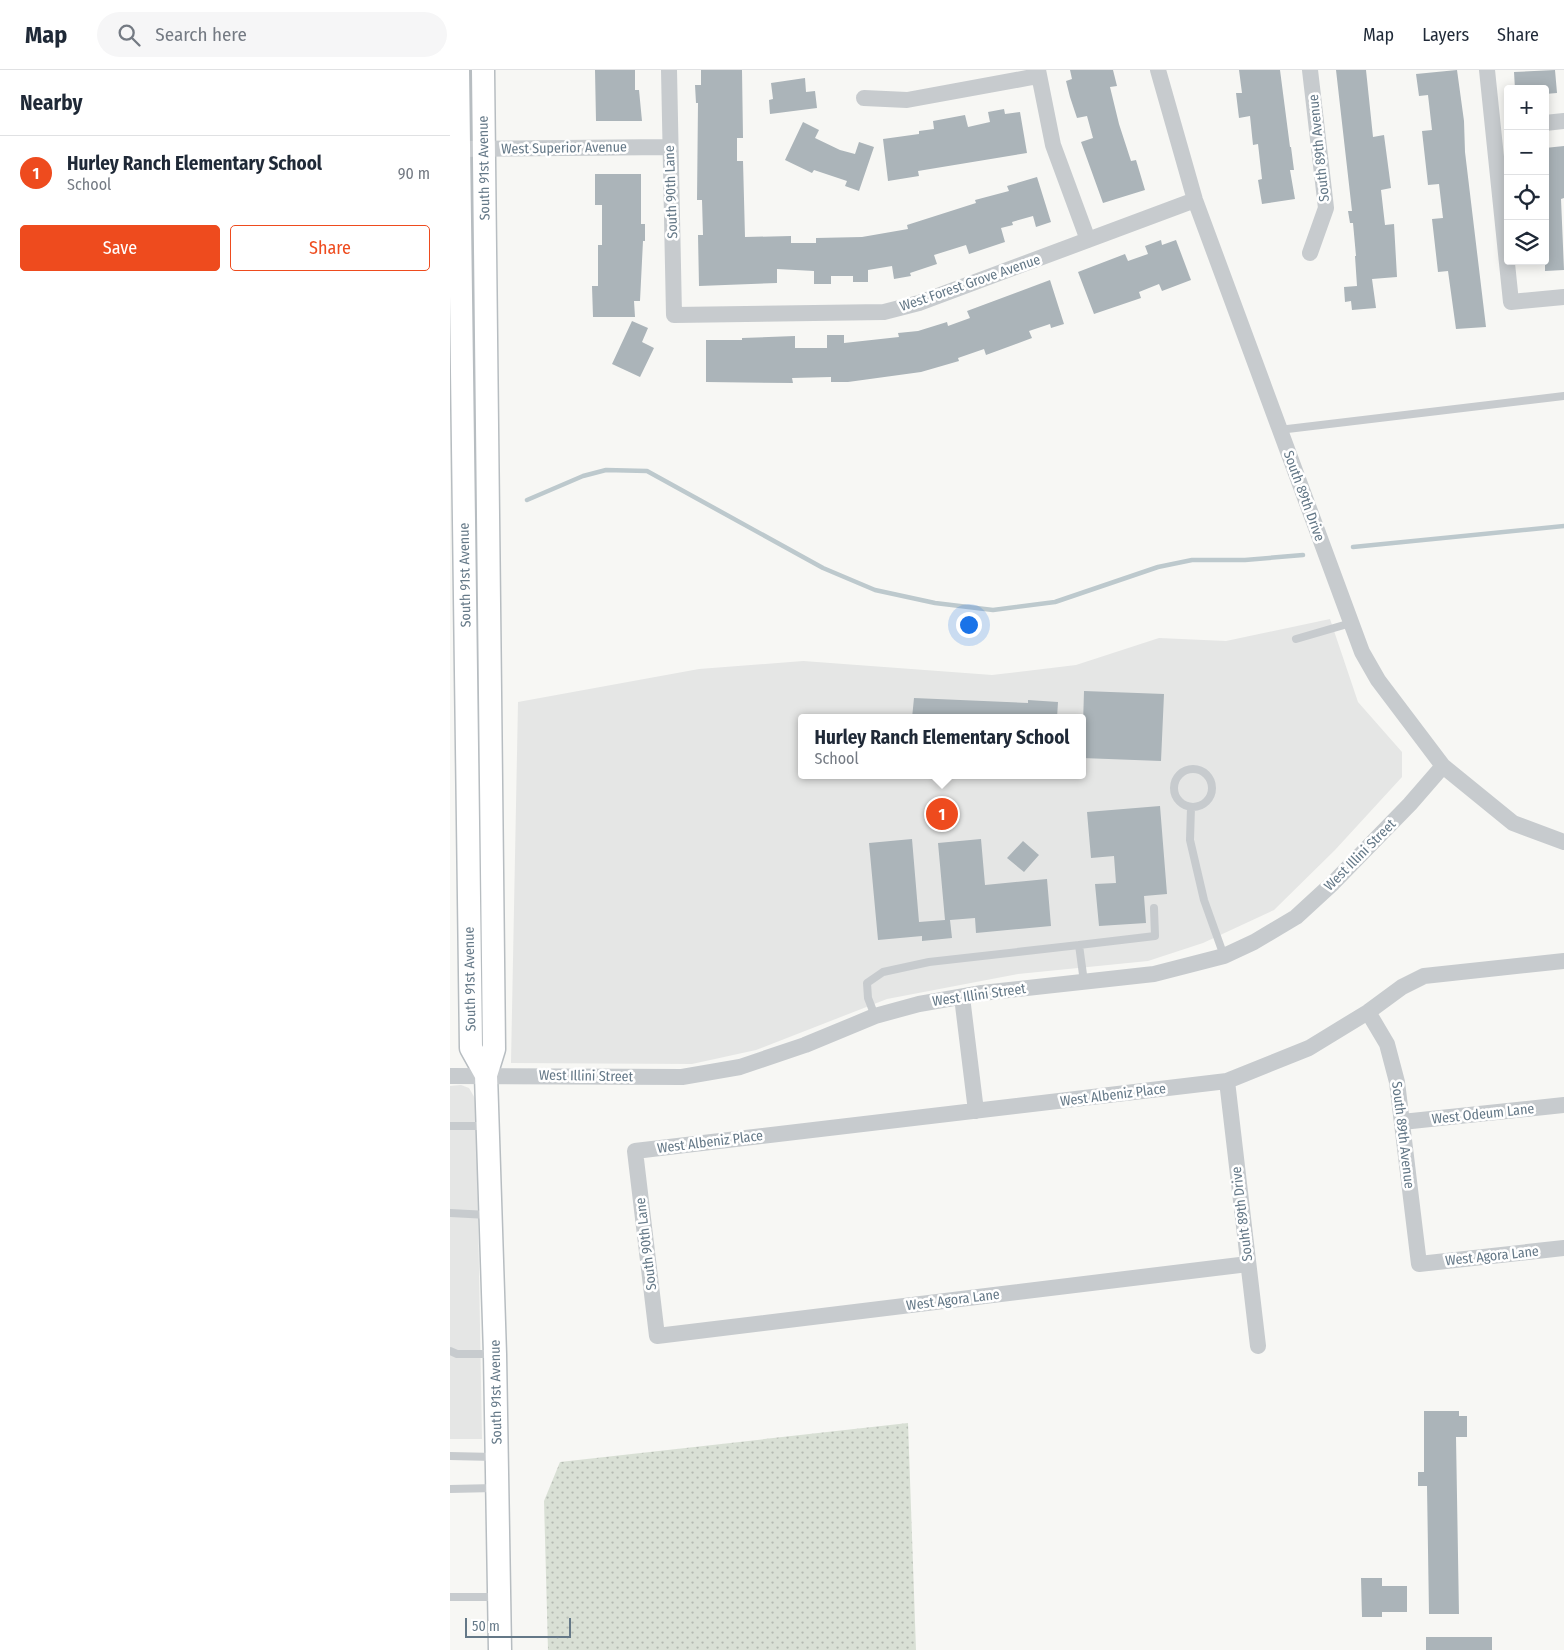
<!DOCTYPE html>
<html lang="en">
<head>
<meta charset="utf-8">
<style>
  :root { --surface:#fff; --page:#f6f6f7; --text:#1f2937; --muted:#747a83; --line:#e0e1e3; --accent:#ee4b1e }
  body { margin:0; font-family:"Fira Sans Condensed",sans-serif; background:var(--page); color:var(--text) }
  .controls { position:absolute; right:15px; top:15px; display:grid; overflow:hidden; border-radius:5px; box-shadow:0 2px 12px #0003 }
  .controls button { width:45px; height:45px; display:grid; place-items:center; padding:0; border:0; border-bottom:1px solid var(--line); background:var(--surface); color:var(--text); font:25px sans-serif }
  .scale { position:absolute; left:15px; bottom:12px; width:106px; box-sizing:border-box; padding-left:5px; border:2px solid #647887; border-top:0; font-size:14px; line-height:18px; white-space:nowrap; color:#647887; -webkit-text-stroke:4px #fff; paint-order:stroke }
  .you { position:absolute; left:518px; top:554px; width:18px; height:18px; margin:-12px; border:4px solid #fff; border-radius:50%; background:#1a73e8; box-shadow:0 0 0 8px #1a73e833 }
  .badge { display:grid; place-items:center; width:32px; height:32px; border-radius:50%; background:var(--accent); color:#fff; font-size:16px; font-weight:700 }
  .pin { position:absolute; translate:-50% -50%; border:2px solid #fff; box-shadow:0 1px 5px #0006 }
  .popup { position:absolute; left:348px; top:644px; width:288px; height:65px; box-sizing:border-box; display:grid; place-content:center; border-radius:5px; background:var(--surface); filter:drop-shadow(0 1px 4px #0005); font-size:16px; white-space:nowrap; color:var(--muted) }
  .popup b { font-size:19px; color:var(--text) }
  .popup::after { content:''; position:absolute; left:50%; top:100%; margin-left:-10px; border:10px solid transparent; border-top-color:var(--surface) }
  .list { margin:0; padding:0; list-style:none }
  h2 { display:flex; justify-content:space-between; align-items:center; height:65px; margin:0; padding:0 20px; font-size:21px }
  h2 small { font-size:16px; font-weight:400; color:var(--muted) }
  .list li { display:grid; grid-template-columns:32px 1fr auto; gap:15px; align-items:center; box-sizing:border-box; height:75px; padding:0 20px; border-top:1px solid var(--line) }
  .list b { display:block; font-size:19px; white-space:nowrap }
  .list p { margin:0; font-size:16px; white-space:nowrap; color:var(--muted) }
  .list em { font-size:16px; font-style:normal; color:var(--muted) }
  .actions { display:flex; gap:10px; padding:15px 20px }
  .actions a { flex:1; padding:11px 0; border:1px solid var(--accent); border-radius:5px; text-align:center; font-size:18px; color:var(--accent) }
  .actions .main { background:var(--accent); color:#fff }
  .icon { flex:none; width:28px; height:28px; fill:none; stroke:currentColor; stroke-width:2; stroke-linecap:round; stroke-linejoin:round }
  .map { position:relative; flex:none; width:1114px; height:1580px; overflow:hidden }
  header { display:flex; align-items:center; gap:30px; box-sizing:border-box; height:70px; padding:0 25px; background:var(--surface); border-bottom:1px solid var(--line) }
  header strong { font-size:24px }
  nav { display:flex; gap:28px; margin-inline-start:auto; font-size:18px }
  .search { width:350px; height:45px; background:var(--page); display:flex; align-items:center; gap:12px; box-sizing:border-box; padding:0 18px; border-radius:28px; color:var(--muted); font-size:19px }
  main { display:flex }
  aside { flex:1; background:var(--surface) }
  .map>svg:first-child { display:block }
  .built { fill:#e5e6e5; fill-rule:evenodd }
  .grass { fill:url(#grass-dots) }
  .lines { fill:none; stroke-linecap:round; stroke-linejoin:round }
  .stream { stroke:#bdc9cd; stroke-width:4.5 }
  .building { fill:#abb4b9 }
  .secondary-casing { stroke:#b7bdc1; stroke-width:25 }
  .service { stroke:#c7cbce; stroke-width:8 }
  .minor { stroke:#c7cbce; stroke-width:16 }
  .secondary { stroke:#fff; stroke-width:22 }
  .labels { text-anchor:middle; dominant-baseline:central; stroke-width:5; stroke-linejoin:round; paint-order:stroke }
  .street-label { font-size:14px; fill:#647887; stroke:#fff }
</style>
</head>
<body>
<header>
<strong>Map</strong>
<div class="search"><svg class="icon" aria-label="search" viewBox="0 0 24 24"><circle cx="10" cy="10" r="6"/><path d="M15 15l6 6"/></svg>Search here</div>
<nav><a>Map</a><a>Layers</a><a>Share</a></nav>
</header>
<main>
<aside>
<h2>Nearby<small></small></h2>
<ul class="list">
<li><span class="badge">1</span><div><b>Hurley Ranch Elementary School</b><p>School</p></div><em>90 m</em></li>
</ul>
<div class="actions"><a class="main">Save</a><a>Share</a></div>
</aside>
<div class="map">
<svg width="1114" height="1580" viewBox="0 0 1114 1580">
  <defs>
    <pattern id="grass-dots" width="8" height="8" patternUnits="userSpaceOnUse" patternTransform="scale(1.25)"><rect width="8" height="8" fill="#d9e0d5"/><path d="M2 2h.1M6 6h.1" fill="none" stroke="#b4bab2" stroke-width="1.8" stroke-linecap="round"/></pattern>
  </defs>
  <rect width="100%" height="100%" fill="#f7f7f4"/>
  <path class="built" d="M880 549 908 632 952 682V707L885 780 824 840 753 873 698 891 568 904 437 929 306 980 242 994 61 993 68 632 249 599 353 591 542 605 626 595 709 568 776 571ZM352 648H632V705H352Z
    M11 1015 19 1018 26 1030 32 1369H0V1016Z"/>
  <path class="grass" d="M458 1353 466 1580H98L94 1431 110 1392Z"/>
  <g class="lines">
    <path class="stream" d="M77 430 133 406 156 400 197 401 373 498 425 520 485 533 543 540 605 532 708 497 742 490H795L853 485
      M903 477 1114 456"/>
  </g>
  <path class="building" d="M145 0H185V20H189L192 51H146Z
    M251 0H292L293 68H287V91H293L295 167 341 166V173H366V168L412 167 458 159 457 155 526 133 525 130 559 121 557 116 587 107 601 152 586 157 583 146 562 152 563 155 551 158 555 172 519 184 516 175 484 185 487 194 460 203 461 206 444 209 442 196 418 200V212H403V206H381V214H364V201L327 199V213L249 216 248 165H253L252 130H247L248 33H246L245 15H251Z
    M620 0H663L667 16 660 17 669 54 681 91 686 90 695 120 653 133 631 72 643 68 637 46 627 48 620 27 616 11 622 9Z
    M789 0H830L840 77H841L844 100H840L845 129 812 134 808 110 812 109 808 74 803 75 800 46 789 48 786 23H792Z
    M886 0H916L923 67 934 65 941 118 931 120 935 155 944 154 947 207 922 209 926 238 902 240 901 231 895 232 894 217 907 216 905 186H906L903 153H900L898 141H902Z
    M1007 0 1014 51 1015 82 1036 257 1006 259 998 201 988 202 982 149 993 148 989 114 978 115 972 61 982 60 978 25 969 26 966 4Z
    M1105 0 1107 23 1095 24V19H1065L1064 2Z
    M355 8 356 22 365 21 367 38 320 44 319 30 323 29 321 13Z
    M554 39 555 44 570 42 577 83 468 101 469 106 438 111 433 69 469 64V61L484 59 483 51 515 45 518 57 540 52 538 42Z
    M353 52 369 60 365 68 390 80 405 84 409 72 424 77 409 121 395 116 397 111 364 100 362 103 335 90Z
    M1114 76V128L1111 129 1114 200 1095 201V78Z
    M145 104H191V154H195V171H193L190 231H184L185 247H143L142 216H148V175H152V135H145Z
    M711 170 712 175 726 170 741 210 712 221 709 214 689 222 691 228 644 244 628 202 675 184 678 191 698 184 695 176Z
    M600 210 614 254 601 258 600 254 579 261 582 268 536 285 534 279 508 288 509 291 471 302 398 312H381V307L342 308 343 313 256 312V270H292V268L345 266V278H377V265H394V273L449 267 448 263 468 261 497 252 498 256 520 248 517 241Z
    M182 251 198 258 192 272 204 278 190 307 162 294Z
    M634 621 714 624 711 691 632 688Z
    M464 628 578 633V630L608 632 607 648H535L508 645V648H462Z
    M710 736 717 824 694 826 696 853 649 856 645 814 666 813 664 786 641 788 637 742Z
    M462 769 469 852 495 850 488 773 531 769 535 815 597 809 601 856 526 863 525 848 500 850 502 868 472 871V866L428 870 419 773Z
    M573 771 589 785 574 802 557 788Z
    M974 1341H1009V1346H1017V1367H1006L1009 1544H979L977 1416H968V1402H974Z
    M911 1508H932V1516H957V1542H932V1547H912Z
    M976 1567H1042V1580H976Z"/>
  <g class="lines">
    <defs>
      <path id="secondary" d="M8 0 21 978 36 1005
        M33 0 44 979 36 1005 45 1284 50 1580"/>
    </defs>
    <use href="#secondary" class="secondary-casing"/>
    <path class="service" d="M829 360 1114 326
      M846 569 901 553
      M724 718a19 19 0 1 1 38 0a19 19 0 1 1-38 0Z
      M741 737 740 770 754 830 774 886
      M629 875 705 866 704 838
      M425 946 418 928 417 913 433 902 479 892 629 875 634 912
      M0 1056H36
      M0 1143 38 1145
      M0 1281 7 1284H43
      M0 1386 45 1387
      M0 1419 45 1418
      M0 1527H47"/>
    <path class="minor" d="M219 0 224 245 434 242 469 233 745 130
      M588 0 603 75 638 170
      M708 0 745 130 912 582 928 610 993 696 1063 753 1114 772
      M1037 0 1061 232 1114 227
      M414 28 457 30 588 6
      M1095 53 1114 51
      M0 76 9 79 219 77
      M860 183 876 138 860 0
      M512 927 526 1041
      M918 942 937 974 947 1012 969 1194 1114 1178
      M0 1006 232 1007 290 997 355 975 425 946 469 934 532 923 704 904 774 886 804 872 846 847 883 813 960 734 993 696
      M777 1011 808 1276
      M952 1052 1114 1035
      M798 1194 207 1266 185 1081 777 1011 859 978 918 942 952 917 974 906 1114 891"/>
    <use href="#secondary" class="secondary"/>
  </g>
  <g class="labels">
    <g class="street-label">
      <text transform="translate(114 78) rotate(-1)">West Superior Avenue</text>
      <text transform="translate(869 78) rotate(-96)">South 89th Avenue</text>
      <text transform="translate(34 98) rotate(-91)">South 91st Avenue</text>
      <text transform="translate(221 122) rotate(-92)">South 90th Lane</text>
      <text transform="translate(520 213) rotate(-19)">West Forest Grove Avenue</text>
      <text transform="translate(854 426) rotate(70)">South 89th Drive</text>
      <text transform="translate(15 505) rotate(-91)">South 91st Avenue</text>
      <text transform="translate(910 785) rotate(-45)">West Illini Street</text>
      <text transform="translate(20 909) rotate(-91)">South 91st Avenue</text>
      <text transform="translate(529 925) rotate(-8)">West Illini Street</text>
      <text transform="translate(136 1006) rotate(1)">West Illini Street</text>
      <text transform="translate(663 1025) rotate(-7)">West Albeniz Place</text>
      <text transform="translate(1033 1044) rotate(-6)">West Odeum Lane</text>
      <text transform="translate(953 1065) rotate(83)">South 89th Avenue</text>
      <text transform="translate(260 1072) rotate(-7)">West Albeniz Place</text>
      <text transform="translate(792 1144) rotate(-97)">Souht 89th Drive</text>
      <text transform="translate(196 1174) rotate(-97)">South 90th Lane</text>
      <text transform="translate(1042 1186) rotate(-6)">West Agora Lane</text>
      <text transform="translate(503 1230) rotate(-7)">West Agora Lane</text>
      <text transform="translate(46 1322) rotate(-91)">South 91st Avenue</text>
    </g>
  </g>
</svg>
<div class="controls">
<button>+</button>
<button>−</button>
<button><svg class="icon" aria-label="locate" viewBox="0 0 24 24"><circle cx="12" cy="12" r="6"/><path d="M12 2v4M12 18v4M2 12h4M18 12h4"/></svg></button>
<button><svg class="icon" aria-label="layers" viewBox="0 0 24 24"><path d="M12 4l9 5-9 5-9-5zM3 14l9 5 9-5"/></svg></button>
</div>
<div class="scale">50 m</div>
<div class="you"></div>
<div class="pin badge" style="left:492px;top:744px">1</div>
<div class="popup"><b>Hurley Ranch Elementary School</b>School</div>
</div>
</main>
</body>
</html>
